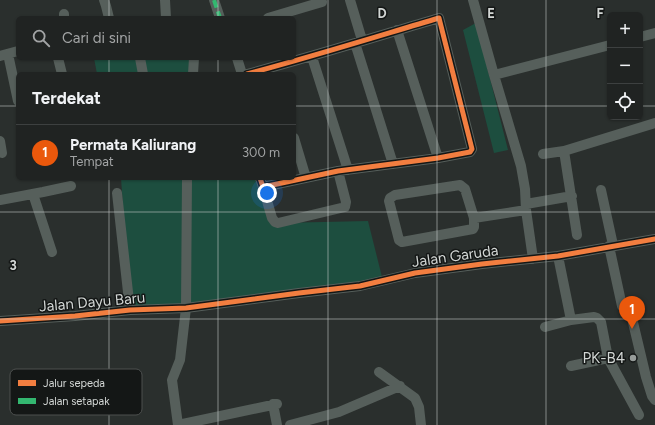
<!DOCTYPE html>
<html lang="id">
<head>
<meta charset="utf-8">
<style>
  :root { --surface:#202322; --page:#2d2f2f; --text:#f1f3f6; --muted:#a2a4a5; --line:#3d4040; --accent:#ea580c }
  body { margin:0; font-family:Figtree,sans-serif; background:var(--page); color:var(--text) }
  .controls { position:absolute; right:12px; top:12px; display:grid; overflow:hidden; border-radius:6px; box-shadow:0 1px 3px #0004 }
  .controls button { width:36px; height:36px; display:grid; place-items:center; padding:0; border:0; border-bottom:1px solid var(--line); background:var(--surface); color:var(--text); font:20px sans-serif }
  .you { position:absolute; left:267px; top:193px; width:14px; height:14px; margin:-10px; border:3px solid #fff; border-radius:50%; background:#1a73e8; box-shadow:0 0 0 6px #1a73e833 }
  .badge { display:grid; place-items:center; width:26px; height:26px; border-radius:50%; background:var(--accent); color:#fff; font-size:13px; font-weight:700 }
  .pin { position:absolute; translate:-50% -33px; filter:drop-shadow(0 1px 2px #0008) }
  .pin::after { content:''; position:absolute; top:21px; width:14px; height:12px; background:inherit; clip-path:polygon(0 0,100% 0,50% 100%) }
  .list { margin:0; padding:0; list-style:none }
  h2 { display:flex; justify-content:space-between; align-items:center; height:52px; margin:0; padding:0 16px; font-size:17px }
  h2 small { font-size:13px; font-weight:400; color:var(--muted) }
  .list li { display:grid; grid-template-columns:26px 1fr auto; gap:12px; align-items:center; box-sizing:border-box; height:56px; padding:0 16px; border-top:1px solid var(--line) }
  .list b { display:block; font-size:15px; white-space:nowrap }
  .list p { margin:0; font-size:13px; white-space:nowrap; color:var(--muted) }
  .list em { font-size:13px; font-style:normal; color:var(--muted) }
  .icon { flex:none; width:22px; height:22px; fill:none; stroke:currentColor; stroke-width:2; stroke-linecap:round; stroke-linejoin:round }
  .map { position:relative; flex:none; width:655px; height:425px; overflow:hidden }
  .search { position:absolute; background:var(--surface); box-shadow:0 1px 3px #0004; left:16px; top:16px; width:280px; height:44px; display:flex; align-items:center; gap:10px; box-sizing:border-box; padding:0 14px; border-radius:6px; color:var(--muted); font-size:15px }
  .panel { position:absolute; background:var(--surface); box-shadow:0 1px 3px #0004; left:16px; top:72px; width:280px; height:108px; border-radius:6px }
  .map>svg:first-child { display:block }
  .green { fill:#1d4e3f }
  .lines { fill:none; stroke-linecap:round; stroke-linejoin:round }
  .street { stroke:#565f5b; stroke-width:10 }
  .quiet { stroke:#33b770; stroke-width:4; stroke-dasharray:8 4; stroke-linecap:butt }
  .cycleway-casing { stroke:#141716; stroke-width:8 }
  .cycleway { stroke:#f27e40; stroke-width:5 }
  .grid { fill:none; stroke:#d2d6d4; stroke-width:1; stroke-opacity:0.55 }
  .poi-dot { fill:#979c9a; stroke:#141716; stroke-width:1.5 }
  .labels { text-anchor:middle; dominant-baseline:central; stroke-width:3; stroke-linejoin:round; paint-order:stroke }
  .street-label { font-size:15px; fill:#d2d6d4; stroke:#141716 }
  .poi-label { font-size:15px; fill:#d2d6d4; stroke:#141716; text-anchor:end }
  .key { fill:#141716; stroke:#4d504f; stroke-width:1 }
  .key-label { font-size:11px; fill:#d2d6d4 }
  .grid-label { font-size:13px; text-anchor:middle; font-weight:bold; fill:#d2d6d4; stroke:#141716; stroke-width:3; stroke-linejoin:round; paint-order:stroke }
</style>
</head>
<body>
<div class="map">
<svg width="655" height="425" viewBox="0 0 655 425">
  <rect width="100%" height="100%" fill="#2a2f2d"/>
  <path class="green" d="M476 23 508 150 494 153 463 30Z
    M94 58H193V74H97Z
    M121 178H253L261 180 278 223 368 221 383 281 130 310Z"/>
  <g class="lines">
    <path class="street" d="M104 0 106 6 109 18
      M165 0 166 18
      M214 0 220 18
      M350 0 362 40
      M473 0 494 75 521 166 525 189 526 210 533 259
      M64 14V18
      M268 18 322 2
      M397 30 438 158
      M640 37 655 33
      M355 43 393 164
      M8 54 18 101
      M0 56 18 51
      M312 57 348 170
      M58 58 62 74
      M140 58 143 74
      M237 58 242 74
      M193 74 194 58
      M247 74C311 57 375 37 439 18L472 149 470 152 438 158 338 171 263 187 260 178
      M494 75 610 45
      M294 138 306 178
      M0 141 2 153
      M543 154 564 151
      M460 185 465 189 474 218V227L473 229 402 242 399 240 389 201 390 198 395 195Z
      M263 187 272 218 275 222 278 223 345 207 346 202 338 171
      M601 190 613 245
      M117 193 130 310
      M33 194 52 252
      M0 200 43 192 71 186
      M526 204 572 196
      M474 218 526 210
      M577 235 564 151 655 123
      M609 246 622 306C625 310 629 311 631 314L646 377 652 396 655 400
      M558 256 571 320 594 317 597 318 601 322 608 358 639 415
      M0 321 75 316 130 310 186 308 299 293 360 286 415 273 482 264 558 256 655 239
      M545 327 571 320
      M571 366 608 358
      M379 372 415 398 419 407 421 425
      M273 404 277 425
      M178 425 172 380 180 360 186 308 187 178
      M178 425 277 404
      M290 425 339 412 400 386"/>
    <path class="quiet" d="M214 0 220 18"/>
    <defs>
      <path id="cycleway" d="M247 74C311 57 375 37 439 18L472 149 470 152 438 158 338 171 263 187 260 178
        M0 321 75 316 130 310 186 308 299 293 360 286 415 273 482 264 558 256 655 239"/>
    </defs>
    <use href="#cycleway" class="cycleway-casing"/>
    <use href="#cycleway" class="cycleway"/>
  </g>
  <path class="grid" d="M109 0V18M218 0V18M328 0V425M437 0V425M546 0V425M109 58V74M218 58V74M0 106H18M294 106H610M640 106H655M109 178V425M218 178V425M0 212H655M0 319H655"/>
  <circle class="poi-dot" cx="633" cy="358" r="4"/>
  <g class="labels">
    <g class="street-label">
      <text transform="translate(455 256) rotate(-8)">Jalan Garuda</text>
      <text transform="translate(92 302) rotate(-5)">Jalan Dayu Baru</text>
    </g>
    <g class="poi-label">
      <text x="625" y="358">PK-B4</text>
    </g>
  </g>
  <rect x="10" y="369" width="132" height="46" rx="6" class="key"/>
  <rect x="18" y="380" width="18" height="6" fill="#f27e40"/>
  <rect x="18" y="398" width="18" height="6" fill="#33b770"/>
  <g class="key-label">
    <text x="43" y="387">Jalur sepeda</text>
    <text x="43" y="405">Jalan setapak</text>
  </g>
  <g class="grid-label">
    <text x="382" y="18">D</text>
    <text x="491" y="18">E</text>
    <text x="600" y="18">F</text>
    <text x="13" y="270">3</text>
  </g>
</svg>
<div class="controls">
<button>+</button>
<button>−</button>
<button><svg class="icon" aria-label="locate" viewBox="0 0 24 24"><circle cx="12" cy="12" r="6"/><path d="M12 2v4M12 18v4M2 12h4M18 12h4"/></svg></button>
</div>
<div class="you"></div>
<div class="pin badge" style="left:632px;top:329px">1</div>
<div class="search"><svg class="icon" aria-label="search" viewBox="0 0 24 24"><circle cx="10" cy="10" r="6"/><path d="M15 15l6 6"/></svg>Cari di sini</div>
<section class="panel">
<h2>Terdekat<small></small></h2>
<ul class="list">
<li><span class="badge">1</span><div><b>Permata Kaliurang</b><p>Tempat</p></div><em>300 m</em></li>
</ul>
</section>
</div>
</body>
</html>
